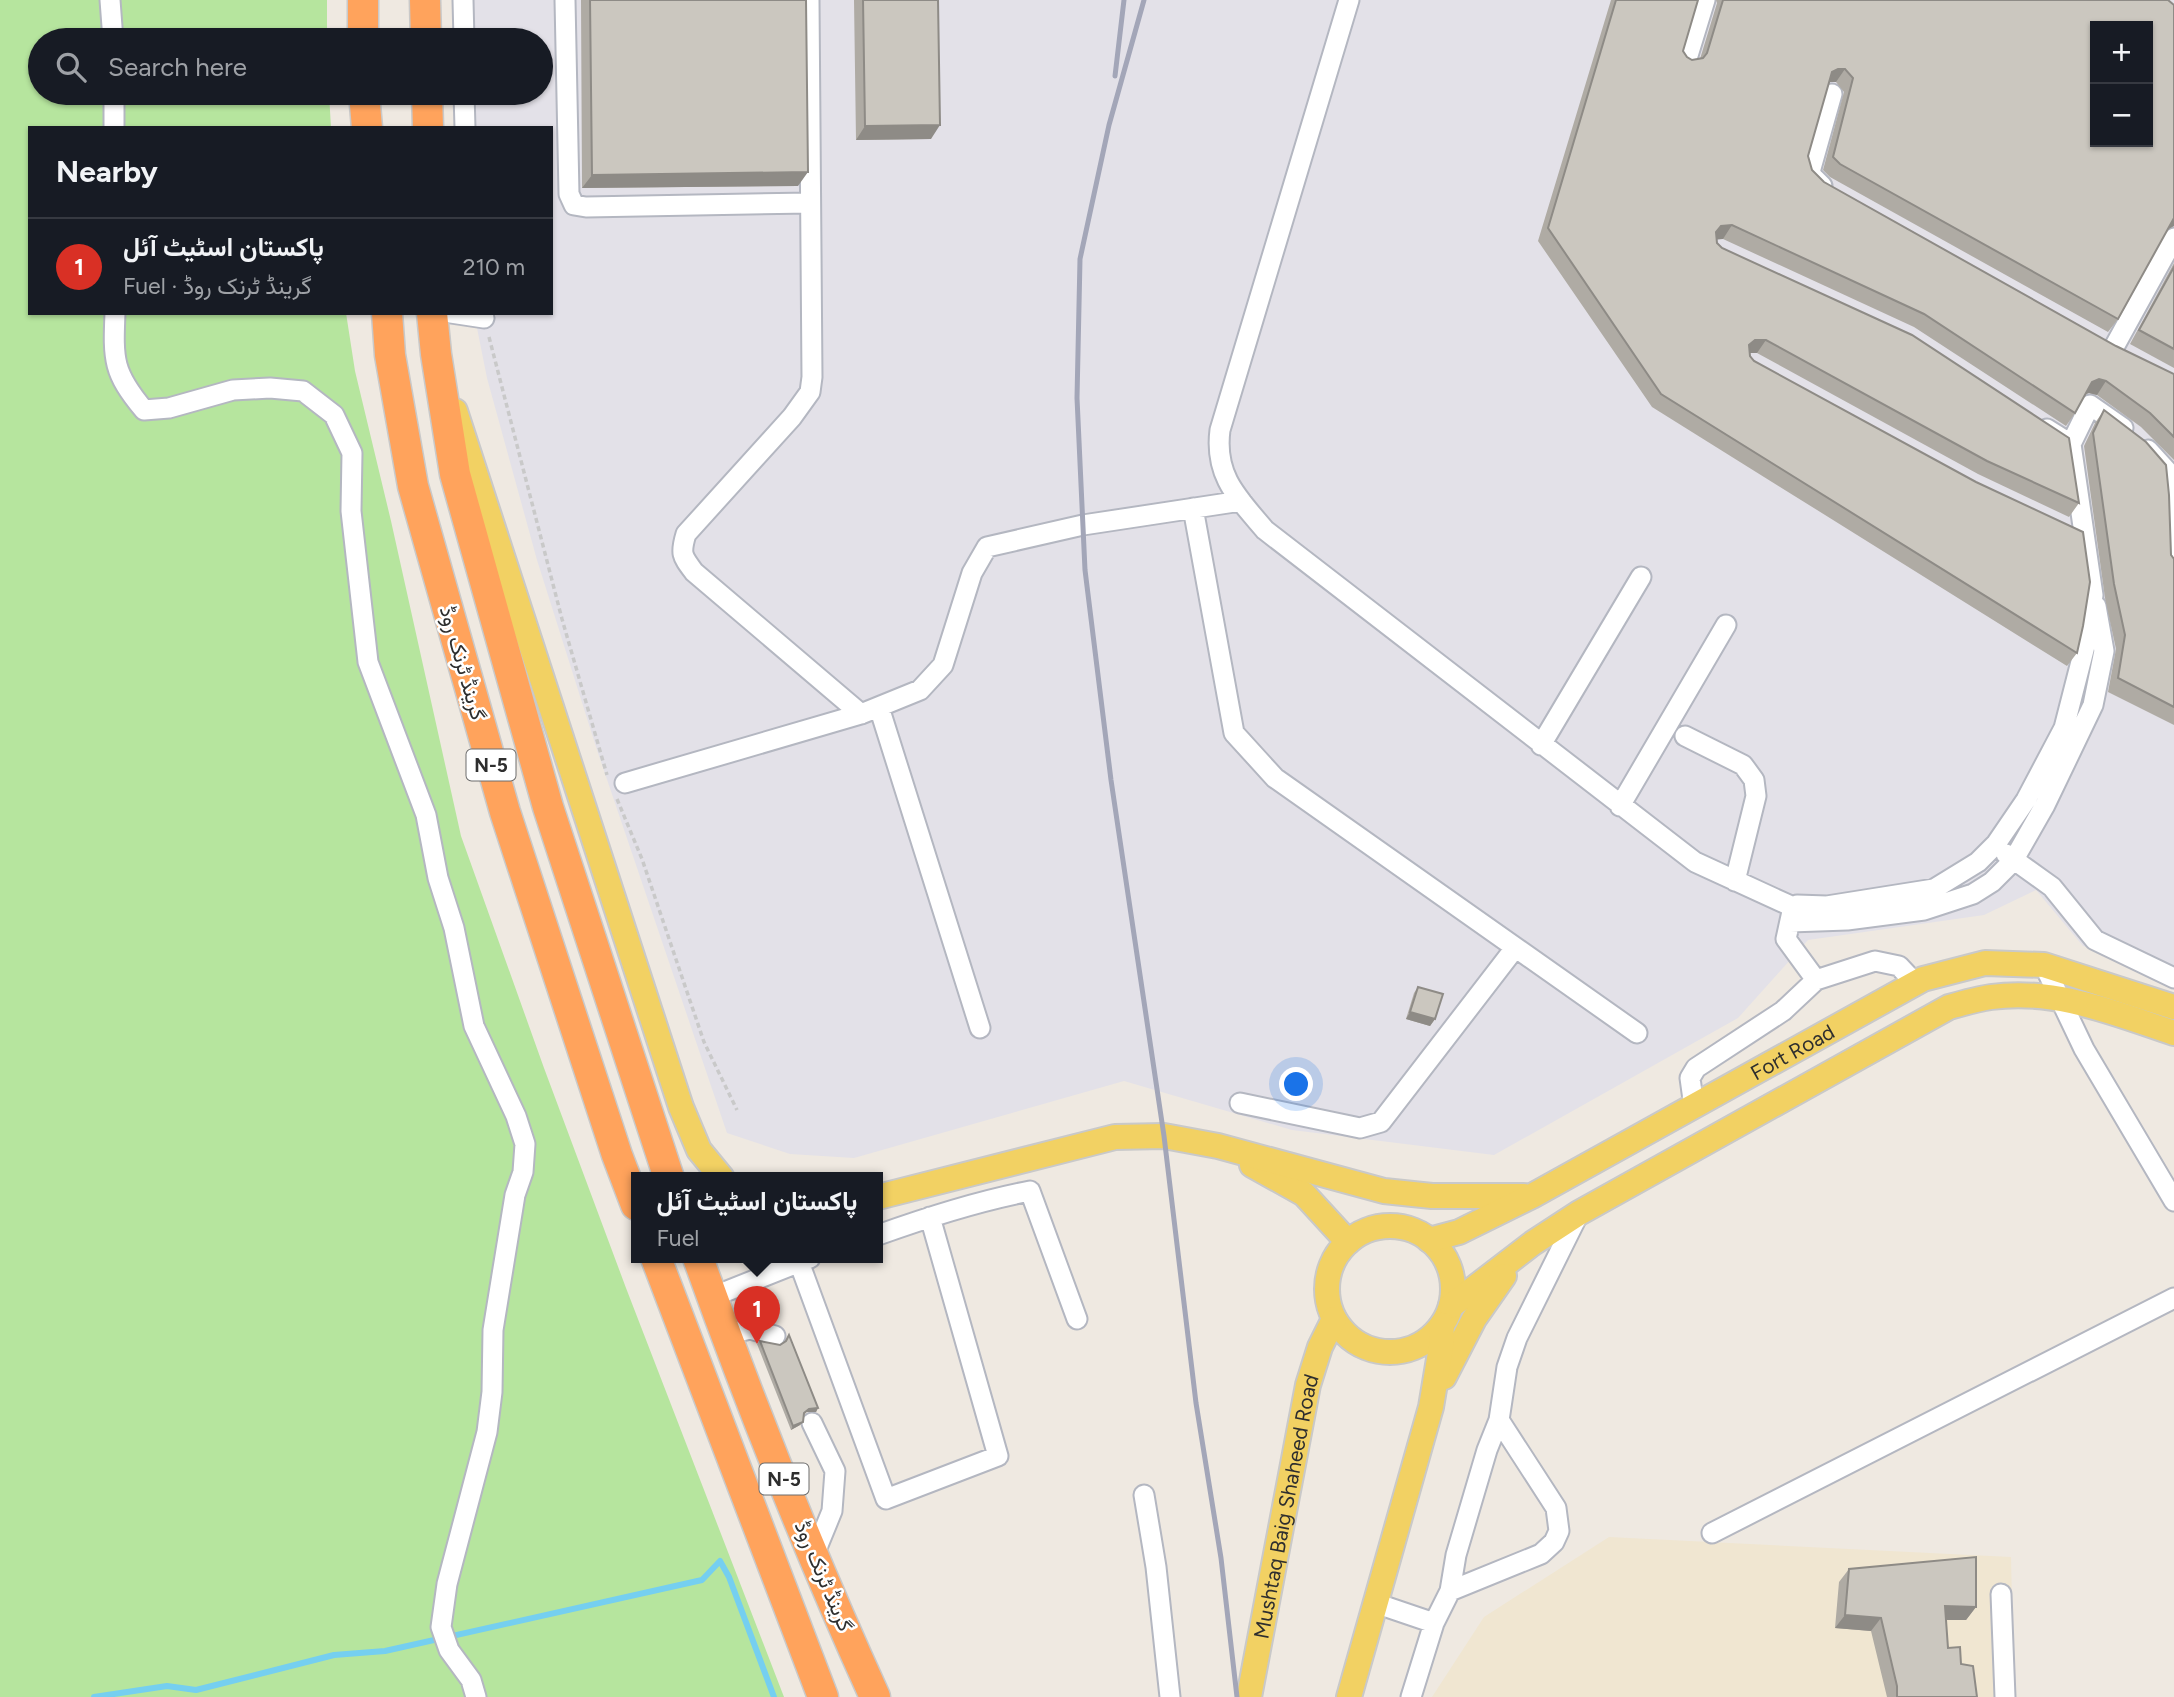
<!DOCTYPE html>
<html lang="en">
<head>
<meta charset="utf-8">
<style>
  :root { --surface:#171b24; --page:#20242c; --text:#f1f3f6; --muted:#9ea1a6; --line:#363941; --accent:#d93025 }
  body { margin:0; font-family:Figtree,Vazirmatn,sans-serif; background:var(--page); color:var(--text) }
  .controls { position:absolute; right:21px; top:21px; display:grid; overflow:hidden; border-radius:0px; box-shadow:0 2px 5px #0004 }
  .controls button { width:63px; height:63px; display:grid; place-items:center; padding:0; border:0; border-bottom:2px solid var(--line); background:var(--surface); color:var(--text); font:35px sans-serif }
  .you { position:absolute; left:1297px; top:1085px; width:24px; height:24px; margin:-18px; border:5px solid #fff; border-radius:50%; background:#1a73e8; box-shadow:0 0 0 10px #1a73e833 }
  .badge { display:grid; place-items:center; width:46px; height:46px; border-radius:50%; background:var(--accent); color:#fff; font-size:23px; font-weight:700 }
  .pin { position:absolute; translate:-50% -58px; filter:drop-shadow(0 2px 4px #0008) }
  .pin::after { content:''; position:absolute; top:37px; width:24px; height:21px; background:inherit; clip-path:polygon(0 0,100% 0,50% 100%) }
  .popup { position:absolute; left:631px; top:1172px; width:252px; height:91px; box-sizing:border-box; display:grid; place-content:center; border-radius:0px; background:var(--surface); filter:drop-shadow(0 2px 5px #0005); font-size:23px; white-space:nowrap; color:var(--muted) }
  .popup b { font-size:26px; color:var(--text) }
  .popup::after { content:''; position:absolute; left:50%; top:100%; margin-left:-14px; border:14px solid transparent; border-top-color:var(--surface) }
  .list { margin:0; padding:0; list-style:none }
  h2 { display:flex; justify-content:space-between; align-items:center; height:91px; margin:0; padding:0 28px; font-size:30px }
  h2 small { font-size:23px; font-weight:400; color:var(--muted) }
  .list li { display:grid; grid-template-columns:46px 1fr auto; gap:21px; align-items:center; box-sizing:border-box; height:98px; padding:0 28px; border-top:2px solid var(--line) }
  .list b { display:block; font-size:26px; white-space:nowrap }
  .list p { margin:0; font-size:23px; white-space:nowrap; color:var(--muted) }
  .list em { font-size:23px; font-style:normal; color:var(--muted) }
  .icon { flex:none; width:38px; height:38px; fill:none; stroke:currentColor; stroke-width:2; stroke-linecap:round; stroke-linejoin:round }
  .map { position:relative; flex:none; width:2174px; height:1697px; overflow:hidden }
  .search { position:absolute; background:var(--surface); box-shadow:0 2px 5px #0004; left:28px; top:28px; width:525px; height:77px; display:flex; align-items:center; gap:18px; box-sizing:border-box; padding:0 24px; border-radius:38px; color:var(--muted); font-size:26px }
  .panel { position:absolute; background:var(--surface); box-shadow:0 2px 5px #0004; left:28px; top:126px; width:525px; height:189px; border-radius:0px }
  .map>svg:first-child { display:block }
  .industrial { fill:#e3e1e8; fill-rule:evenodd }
  .education { fill:#f0e6d1 }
  .grass { fill:#b6e59e }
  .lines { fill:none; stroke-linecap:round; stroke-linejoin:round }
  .stream { stroke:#75cff0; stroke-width:6 }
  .minor-casing { stroke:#b4b7c1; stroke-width:23 }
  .major-casing { stroke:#c9c9c9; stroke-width:28 }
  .highway-casing { stroke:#c9c9c9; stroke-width:33 }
  .path { stroke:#c9c9c9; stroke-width:3.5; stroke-dasharray:5 3.5; stroke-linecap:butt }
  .minor { stroke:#fff; stroke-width:19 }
  .major { stroke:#f2d163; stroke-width:24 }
  .highway { stroke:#ffa35c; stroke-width:30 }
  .rail { stroke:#a3a6b8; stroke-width:5 }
  .wall { fill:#afaba4 }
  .shaded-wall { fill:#8e8b86 }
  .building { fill:#cbc7bf; stroke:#8e8b86; stroke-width:2; fill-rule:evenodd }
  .labels { text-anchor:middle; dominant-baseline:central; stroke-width:5; stroke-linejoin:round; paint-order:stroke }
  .shield { fill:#fff; stroke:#6d6d6d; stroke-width:2 }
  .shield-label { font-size:19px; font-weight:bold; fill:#2e2e2e }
  .street-label { font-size:21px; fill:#2e2e2e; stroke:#fff }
</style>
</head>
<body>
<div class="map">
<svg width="2174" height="1697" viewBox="0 0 2174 1697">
  <rect width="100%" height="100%" fill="#efe9e1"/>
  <path class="industrial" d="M464 0H2174V973L2083 946 2036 890 1984 915 1808 940 1738 1018 1494 1155 1292 1130 1124 1081 854 1158 790 1154 727 1133 597 750 537 560 487 378 474 313H551V128H465V93H541V40H464ZM2095 26H2148V142H2095Z"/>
  <path class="education" d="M1609 1537 2011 1557 2014 1697H1432L1484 1617Z"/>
  <path class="grass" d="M0 0H327V40H40V93H329L331 128H30V313H346L355 371 391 521 461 836 544 1068 626 1288 784 1697H0Z"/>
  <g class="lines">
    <path class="stream" d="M94 1697 167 1686 196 1690 334 1655 385 1651 702 1580 720 1561 729 1577 774 1697"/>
    <defs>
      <path id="minor" d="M110 0 113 40
        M463 0 464 40
        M565 0 569 194 574 205 586 207 810 203
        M809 0 812 377 810 392 792 417 686 534C680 554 682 556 694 572L861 714
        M1349 0 1220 430C1214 476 1238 498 1265 530L1695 862 1793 907
        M1686 62 1705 0
        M114 93V128
        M464 93 465 128
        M1822 186 1813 177 1810 172 1832 94
        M115 313C113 360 113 373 144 410L169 408 233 390 270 388 303 391 334 415 352 453 351 511 368 662 426 815 438 878 454 928 474 1026 516 1116 525 1144 523 1172 515 1195 493 1330 492 1392 487 1432 447 1584 441 1627 449 1650 471 1680 476 1697
        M451 313 484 318
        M2113 349 2174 238
        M2071 444 2090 405 2123 428
        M2148 450 2167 471 2172 492 2174 567
        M1193 508 1234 733 1275 778 1637 1033
        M879 707 980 1028
        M1685 736 1743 765 1754 780 1756 796 1735 881
        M1541 745 1641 577
        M625 783 861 714 920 690 943 665 972 573 987 547 1083 525 1241 501
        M1620 806 1726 625
        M2006 854 2052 887 2095 940 2174 978
        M1790 922 1847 920 1924 910 1973 894 1992 882 2013 861 2045 805 2093 705 2104 651 2096 606
        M2044 965 2084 1049 2174 1201
        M1816 980 1786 939 1793 907 1797 905 1827 906 1934 889 1978 862 1996 844 2026 800 2064 728 2086 642 2093 595 2071 444 2047 429
        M1240 1103 1360 1128 1381 1122 1515 948
        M1694 1107 1690 1078 1696 1068 1783 1011 1816 980 1875 961 1899 966 1915 983
        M878 1235C928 1217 978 1201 1030 1191L1077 1319
        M799 1262 886 1499 998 1456 930 1217
        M712 1297 810 1258
        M725 1335 750 1329 775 1336
        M812 1423 835 1471 832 1511 814 1555
        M1144 1495 1156 1567 1170 1697
        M1712 1533 2174 1298
        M1450 1591 1541 1554 1554 1542 1559 1531 1556 1508 1499 1420
        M2001 1594 2005 1697
        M1375 1603 1434 1623
        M1411 1697 1434 1623 1450 1591 1456 1555 1487 1450 1499 1420 1507 1367 1517 1338 1579 1213"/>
      <g id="major">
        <path d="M455 411 681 1107 699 1150 722 1178"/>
        <path d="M1252 1165 1304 1194 1348 1242"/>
        <path d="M878 1197 1115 1137 1164 1136 1218 1146 1384 1191 1432 1196H1524"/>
        <circle cx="1390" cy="1289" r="63"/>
        <path id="s1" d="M1429 1240 1459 1232 1532 1196 1923 979 1985 963 2044 965 2174 1007"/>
        <path d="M1451 1306 1533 1243 1579 1213 1949 1007C1963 1003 1977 999 1991 997 2055 988 2114 1013 2174 1033"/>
        <path d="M1444 1377 1474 1319 1504 1276"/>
        <path id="s2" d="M1249 1697 1308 1385 1320 1347 1334 1319"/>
        <path d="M1349 1697 1431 1407 1441 1347 1442 1325"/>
      </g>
      <path id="highway" d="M363 0V40
        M425 0 426 40
        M364 93 367 128
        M427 93 428 128
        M387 313 390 355 413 486 505 812 617 1155 636 1205
        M432 313 436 354 455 474 548 807 669 1178
        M656 1258 823 1697
        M698 1258C751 1406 810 1554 875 1697"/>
    </defs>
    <use href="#minor" class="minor-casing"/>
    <use href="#major" class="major-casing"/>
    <use href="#highway" class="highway-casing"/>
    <path class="path" d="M489 337 562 619 607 775
      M617 799 642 859 704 1042 737 1110"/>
    <use href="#minor" class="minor"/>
    <use href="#major" class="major"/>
    <use href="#highway" class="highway"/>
    <path class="rail" d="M1144 0 1109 125 1080 259 1077 398 1085 570 1111 780 1164 1136 1196 1403 1221 1558 1237 1697
      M1115 76 1124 0"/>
  </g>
  <path class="wall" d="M581 0H806L798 186 582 188Z
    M854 0H938L931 139 856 140Z
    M1611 0H1698L1683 51 1687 57 1692 60 1700 59 1717 3 1716 0H2168L2173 226 2166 230 2118 319 2108 332 1830 177 1823 170 1844 92 1836 82H1829L1808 156 1812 170 1824 182 2116 346 2174 374V460L2141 427 2097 395 2089 393 2086 394 2075 413 2066 426 1914 327 1723 239H1717V243L1722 248 2079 503 2069 517 1978 474 1757 353H1750V356L2077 653 2067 666 1652 407 1538 241Z
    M2174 263V368L2130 344Z
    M2104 410 2174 559V725L2108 692 2116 649 2105 598 2084 446 2095 423Z
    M1418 987 1435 1019 1430 1026 1406 1019 1414 993Z
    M789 1335 818 1408 816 1412H806L804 1415 800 1425 791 1430 757 1344 760 1341 780 1345 785 1341Z
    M1849 1569 1976 1607 1966 1620H1946L1948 1648 1961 1664 1977 1697H1887L1871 1631 1835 1628 1839 1582Z"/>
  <path class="shaded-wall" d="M1838 69H1845L1836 82H1828L1832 72Z
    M940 125 931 139 856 140 865 126Z
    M808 172 798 186 582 188 592 175Z
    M2174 218V226L2163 232 2173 219Z
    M1732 225 1723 239 1712 240 1707 246 1721 226Z
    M1755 340H1766L1757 353H1745L1749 345Z
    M2099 379 2106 381 2097 395 2089 393 2083 395 2092 382Z
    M1410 1012 1435 1019 1430 1026 1406 1019Z
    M818 1408 816 1412H806L802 1417 809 1409Z
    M803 1422 800 1425 791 1430 793 1426Z
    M1945 1606 1976 1607 1966 1620H1936Z
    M1845 1615 1881 1618 1871 1631 1835 1628Z"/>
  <path class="building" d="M590 0H806L808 172 592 175Z
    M863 0H938L940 125 865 126Z
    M1616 0H1698L1683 51 1687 57 1692 60 1703 58 1707 53 1723 0H2168L2174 5V218L2118 319 1840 164 1833 157 1853 78 1845 69H1838L1832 72 1808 156 1812 170 1824 182 2116 346 2174 374V437L2150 413 2106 381 2099 379 2092 382 2075 413 1924 314 1732 225 1721 226 1716 232 1717 243 1722 248 1912 335 2069 438 2079 503 1987 461 1766 340H1755L1749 345 1750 356 1754 361 1976 482 2083 532 2090 582 2083 626 2077 653 1661 394 1548 228ZM2095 26H2148V142H2095Z
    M2174 267V349L2139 330Z
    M2104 410 2146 442 2166 465 2169 495 2171 555 2174 559V707L2118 678 2125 635 2114 584 2093 433Z
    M1418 987 1443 994 1435 1019 1410 1012Z
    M789 1335 818 1408 809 1409 804 1413 803 1422 793 1426 760 1341 780 1345 786 1341Z
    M1976 1557V1607L1945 1606 1948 1648 1960 1647 1961 1664 1973 1666 1977 1697H1897V1686L1881 1618 1845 1615 1849 1569Z"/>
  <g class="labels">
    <g class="shield">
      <rect x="466.5" y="749.5" width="49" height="31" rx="5"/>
      <rect x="759.5" y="1463.5" width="49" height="31" rx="5"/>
    </g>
    <g class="shield-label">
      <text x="491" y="765">N-5</text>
      <text x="784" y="1479">N-5</text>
    </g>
    <g class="street-label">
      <text transform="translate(463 663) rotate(74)">گرینڈ ٹرنک روڈ</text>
      <text stroke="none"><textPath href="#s1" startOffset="410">Fort Road</textPath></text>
      <text stroke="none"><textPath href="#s2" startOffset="194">Mushtaq Baig Shaheed Road</textPath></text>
      <text transform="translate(824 1576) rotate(67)">گرینڈ ٹرنک روڈ</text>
    </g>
  </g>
</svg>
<div class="controls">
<button>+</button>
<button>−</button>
</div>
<div class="you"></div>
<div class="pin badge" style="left:757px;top:1344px">1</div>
<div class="popup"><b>پاکستان اسٹیٹ آئل</b>Fuel</div>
<div class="search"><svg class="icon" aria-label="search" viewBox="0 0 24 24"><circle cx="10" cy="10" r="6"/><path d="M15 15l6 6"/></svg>Search here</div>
<section class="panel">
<h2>Nearby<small></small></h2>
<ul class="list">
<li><span class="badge">1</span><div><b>پاکستان اسٹیٹ آئل</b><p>Fuel · گرینڈ ٹرنک روڈ</p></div><em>210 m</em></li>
</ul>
</section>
</div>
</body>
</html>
